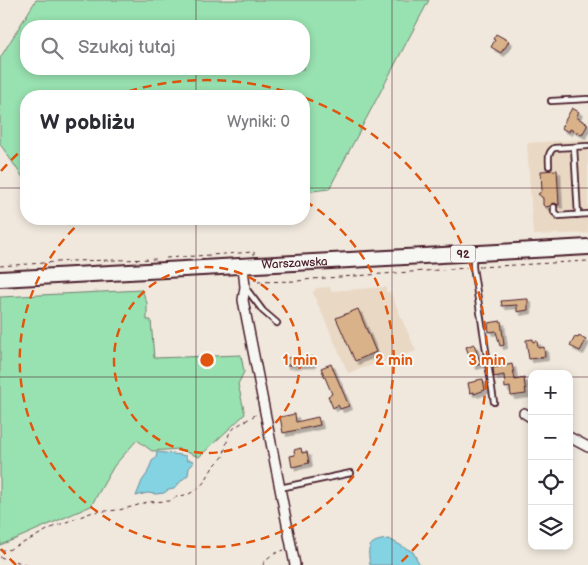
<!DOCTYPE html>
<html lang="pl">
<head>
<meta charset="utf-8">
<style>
  :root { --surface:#fff; --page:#f7f7f7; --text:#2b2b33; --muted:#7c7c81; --line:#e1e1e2 }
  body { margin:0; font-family:"Balsamiq Sans",sans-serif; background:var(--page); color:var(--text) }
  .controls { position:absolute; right:15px; bottom:15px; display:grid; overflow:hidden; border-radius:10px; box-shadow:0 2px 8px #0003 }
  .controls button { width:45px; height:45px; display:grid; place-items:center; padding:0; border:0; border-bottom:1px solid var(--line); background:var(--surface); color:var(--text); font:25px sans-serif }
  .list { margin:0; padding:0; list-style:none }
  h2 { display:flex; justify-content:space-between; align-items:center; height:65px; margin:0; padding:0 20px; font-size:21px }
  h2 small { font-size:16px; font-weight:400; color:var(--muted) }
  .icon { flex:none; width:28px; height:28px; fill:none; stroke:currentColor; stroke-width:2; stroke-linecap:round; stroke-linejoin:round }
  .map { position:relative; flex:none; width:588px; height:565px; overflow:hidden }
  .search { position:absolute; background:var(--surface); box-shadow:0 2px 8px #0003; left:20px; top:20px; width:290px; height:55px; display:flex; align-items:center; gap:12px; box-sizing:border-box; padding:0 18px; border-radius:20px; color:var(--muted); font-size:19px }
  .panel { position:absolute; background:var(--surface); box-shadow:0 2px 8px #0003; left:20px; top:90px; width:290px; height:135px; border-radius:20px }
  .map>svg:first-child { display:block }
  .built { fill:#e9d8c4 }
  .green { fill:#98e1b0; stroke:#71806e; fill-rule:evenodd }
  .water { fill:#84d3e2; stroke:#6d8b99 }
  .building { fill:#d9b28a; stroke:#4a1f2b; filter:url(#shadow) }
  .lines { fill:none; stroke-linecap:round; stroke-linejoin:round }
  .service-casing { stroke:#4a1f2b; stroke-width:8 }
  .minor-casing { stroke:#4a1f2b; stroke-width:12 }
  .primary-casing { stroke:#4a1f2b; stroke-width:18 }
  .path { stroke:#4a1f2b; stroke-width:1; stroke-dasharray:4 4; stroke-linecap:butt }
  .service { stroke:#f6f6f2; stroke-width:4.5 }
  .minor { stroke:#f6f6f2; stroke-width:9 }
  .primary { stroke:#f6f6f2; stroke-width:14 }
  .grid { fill:none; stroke:#4a1f2b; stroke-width:1; stroke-opacity:0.55 }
  .ring { fill:none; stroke:#e0560e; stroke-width:2.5; stroke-dasharray:9 6 }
  .labels { text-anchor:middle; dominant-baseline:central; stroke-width:4; stroke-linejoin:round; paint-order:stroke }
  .shield { fill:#f6f6f2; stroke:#7e6067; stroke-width:1 }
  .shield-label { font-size:11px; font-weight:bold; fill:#4a1f2b }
  .street-label { font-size:12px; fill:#4a1f2b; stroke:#f6f6f2 }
  .centre { fill:#e0560e; stroke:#f6f6f2; stroke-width:2.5 }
  .ring-label { font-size:15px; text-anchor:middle; font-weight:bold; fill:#e0560e; stroke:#f6f6f2; stroke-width:4; stroke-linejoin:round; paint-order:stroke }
</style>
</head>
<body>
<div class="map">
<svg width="588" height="565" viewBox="0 0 588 565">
  <defs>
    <filter id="shadow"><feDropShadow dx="3.5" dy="3.5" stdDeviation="0" flood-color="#0004"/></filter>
  </defs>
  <rect width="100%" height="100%" fill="#f0e8dd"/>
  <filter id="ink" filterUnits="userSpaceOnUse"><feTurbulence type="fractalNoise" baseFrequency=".02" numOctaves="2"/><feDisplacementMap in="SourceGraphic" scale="10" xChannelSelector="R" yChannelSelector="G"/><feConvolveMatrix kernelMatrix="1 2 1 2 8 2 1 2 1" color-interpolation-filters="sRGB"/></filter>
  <g filter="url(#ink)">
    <path class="built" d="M588 139V233L533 235 527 143Z
      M330 287 331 291 386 287V292H390L416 351 348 373 313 293 316 288Z"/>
    <path class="green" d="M36 0H429L329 189 304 192V96H26V182L0 144V58ZM26 26H304V69H26Z
      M142 290 147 303V320H151L154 358 241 355 244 372 238 384 245 414 199 457 179 449 152 451 137 440 114 466 91 506 18 538 0 545V297Z"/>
    <path class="water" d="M157 452 181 455 186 456 187 461 190 460 193 461V464L189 468 188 475 183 479 174 489 168 490 164 493 156 494 147 493 136 496 142 481 147 474 152 461 156 458Z
      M389 539 413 552 420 565H370C367 546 368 541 389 539Z"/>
    <path class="building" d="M496 34 509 41 505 48H504L501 53 491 47 495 40 493 39Z
      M572 108 579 112 576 117 588 124 582 135 570 129 569 132 561 128Z
      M557 170 559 205 554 203 550 206 545 207 543 205V198L538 194 542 191 541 171Z
      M526 299H528V310L517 312V305L502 306 501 301Z
      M358 309 376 352 355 361 336 318Z
      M501 321 504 345 500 346 496 331 489 332 488 323Z
      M579 336 586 340 580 351 570 346 575 337 578 338Z
      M533 339V342L537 341 538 348 544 347 545 357 529 359 526 340Z
      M474 344 481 364 473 366 466 347Z
      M312 357V364L285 365V358Z
      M331 364 349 406 340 409 338 405 333 408 328 396 332 394 321 368Z
      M512 364 515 380 524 378 526 394 511 396 510 387 505 388 504 375 494 377 493 368Z
      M483 379 485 390 474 394V392L470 393 468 383 477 381V380Z
      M295 414 296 422 318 417 320 425 283 433 280 417Z
      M301 448 302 453 307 452 309 463 292 467 290 456 295 455 294 450Z"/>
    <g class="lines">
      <defs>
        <path id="service" d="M551 101 588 99
          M574 147 578 215
          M549 166C549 159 547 153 554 148L588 146
          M554 207V212L558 216 588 214
          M473 255V267L494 402
          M245 287 263 311 277 323
          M280 488 351 473"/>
        <path id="minor" d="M243 266 245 287 243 300 295 565
          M524 413 532 418
          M569 437 588 447"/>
        <g id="primary">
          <path id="s1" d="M0 279 588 247"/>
        </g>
      </defs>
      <use href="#service" class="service-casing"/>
      <use href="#minor" class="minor-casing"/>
      <use href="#primary" class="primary-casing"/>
      <path class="path" d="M166 258 254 252V255
        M0 266 72 261 159 259
        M479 267 588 261
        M255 277V282L298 281 312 279 467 268
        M0 550H8L27 541 53 527 93 512 119 510 135 506 147 502 170 501 176 497 189 494 199 488 205 481 213 467 223 457 229 434 235 427 257 414
        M0 557 29 565
        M263 565C266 556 276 553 284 550"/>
      <use href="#service" class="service"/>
      <use href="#minor" class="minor"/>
      <use href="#primary" class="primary"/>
    </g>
  </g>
  <path class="grid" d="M196 0V26M392 0V565M196 69V96M0 188H26M304 188H588M196 219V565M0 377H532M569 377H588"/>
  <g class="ring">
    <circle cx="207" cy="360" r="93"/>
    <path d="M305 201A187 187 0 1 1 84 219"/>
    <path d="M16 565A280 280 0 0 1 1 549M1 171A280 280 0 0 1 25 147M114 96A280 280 0 0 1 300 96M305 98A280 280 0 0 1 398 565"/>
  </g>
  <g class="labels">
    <rect class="shield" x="450.5" y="245.5" width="25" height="17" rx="4"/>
    <g class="shield-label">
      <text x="463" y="254">92</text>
    </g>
    <g class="street-label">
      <text stroke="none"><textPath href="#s1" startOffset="295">Warszawska</textPath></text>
    </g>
  </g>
  <circle cx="207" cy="360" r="8" class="centre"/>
  <g class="ring-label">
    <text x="300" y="365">1 min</text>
    <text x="394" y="365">2 min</text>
    <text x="487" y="365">3 min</text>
  </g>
</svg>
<div class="controls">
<button>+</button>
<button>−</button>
<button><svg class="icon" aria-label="locate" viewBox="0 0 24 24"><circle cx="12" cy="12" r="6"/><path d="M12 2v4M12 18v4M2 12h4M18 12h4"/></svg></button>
<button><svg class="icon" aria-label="layers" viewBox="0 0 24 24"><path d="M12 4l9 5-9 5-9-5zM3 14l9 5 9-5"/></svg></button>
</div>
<div class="search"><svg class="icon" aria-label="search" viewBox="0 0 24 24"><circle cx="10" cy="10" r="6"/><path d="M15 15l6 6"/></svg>Szukaj tutaj</div>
<section class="panel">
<h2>W pobliżu<small>Wyniki: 0</small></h2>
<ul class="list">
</ul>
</section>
</div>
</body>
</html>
